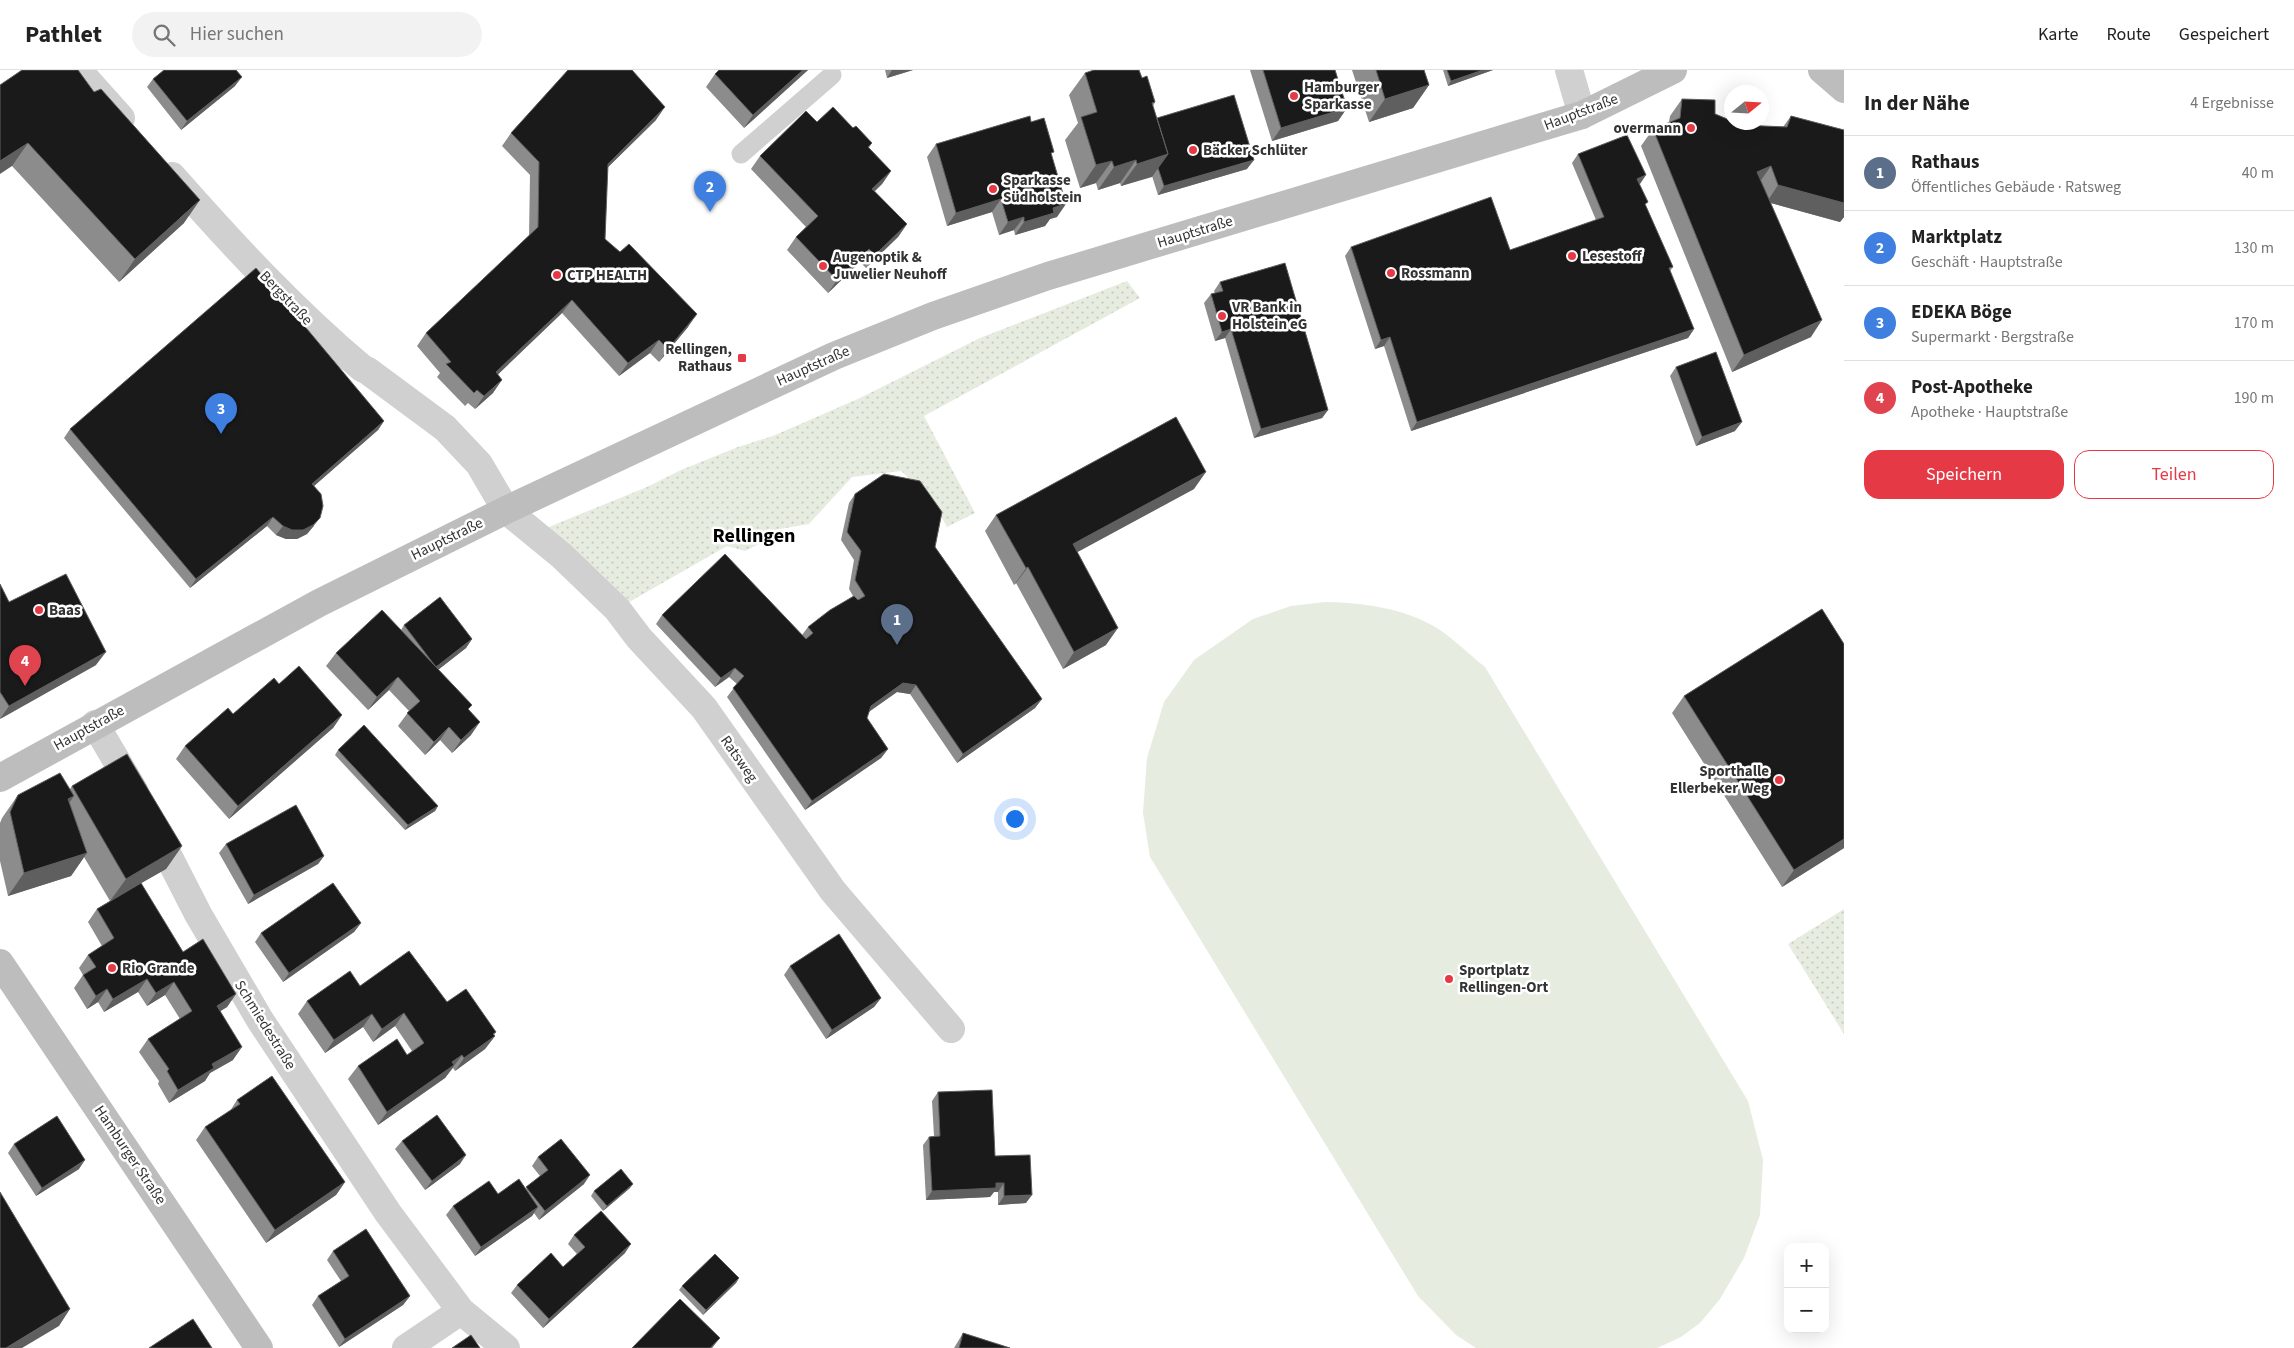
<!DOCTYPE html>
<html lang="de">
<head>
<meta charset="utf-8">
<style>
  :root { --surface:#fff; --page:#f2f2f2; --text:#222; --muted:#767676; --line:#e0e0e0; --accent:#e63946 }
  body { margin:0; font-family:"Source Sans 3",sans-serif; background:var(--page); color:var(--text) }
  .controls { position:absolute; right:15px; bottom:15px; display:grid; overflow:hidden; border-radius:10px; box-shadow:0 5px 20px #0002 }
  .controls button { width:45px; height:45px; display:grid; place-items:center; padding:0; border:0; border-bottom:1px solid var(--line); background:var(--surface); color:var(--text); font:25px sans-serif }
  .compass { position:absolute; left:1724px; top:15px; width:45px; height:45px; border-radius:50%; background:var(--surface); box-shadow:0 5px 20px #0002; rotate:72deg }
  .you { position:absolute; left:1014px; top:748px; width:18px; height:18px; margin:-12px; border:4px solid #fff; border-radius:50%; background:#1a73e8; box-shadow:0 0 0 8px #1a73e833 }
  .badge { display:grid; place-items:center; width:32px; height:32px; border-radius:50%; background:var(--accent); color:#fff; font-size:16px; font-weight:700 }
  .pin { position:absolute; translate:-50% -41px; filter:drop-shadow(0 1px 2px #0008) }
  .pin::after { content:''; position:absolute; top:26px; width:18px; height:15px; background:inherit; clip-path:polygon(0 0,100% 0,50% 100%) }
  .list { margin:0; padding:0; list-style:none }
  h2 { display:flex; justify-content:space-between; align-items:center; height:65px; margin:0; padding:0 20px; font-size:21px }
  h2 small { font-size:16px; font-weight:400; color:var(--muted) }
  .list li { display:grid; grid-template-columns:32px 1fr auto; gap:15px; align-items:center; box-sizing:border-box; height:75px; padding:0 20px; border-top:1px solid var(--line) }
  .list b { display:block; font-size:19px; white-space:nowrap }
  .list p { margin:0; font-size:16px; white-space:nowrap; color:var(--muted) }
  .list em { font-size:16px; font-style:normal; color:var(--muted) }
  .actions { display:flex; gap:10px; padding:15px 20px }
  .actions a { flex:1; padding:11px 0; border:1px solid var(--accent); border-radius:15px; text-align:center; font-size:18px; color:var(--accent) }
  .actions .main { background:var(--accent); color:#fff }
  .icon { flex:none; width:28px; height:28px; fill:none; stroke:currentColor; stroke-width:2; stroke-linecap:round; stroke-linejoin:round }
  .map { position:relative; flex:none; width:1844px; height:1278px; overflow:hidden }
  header { display:flex; align-items:center; gap:30px; box-sizing:border-box; height:70px; padding:0 25px; background:var(--surface); border-bottom:1px solid var(--line) }
  header strong { font-size:24px }
  nav { display:flex; gap:28px; margin-inline-start:auto; font-size:18px }
  .search { width:350px; height:45px; background:var(--page); display:flex; align-items:center; gap:12px; box-sizing:border-box; padding:0 18px; border-radius:28px; color:var(--muted); font-size:19px }
  main { display:flex }
  aside { flex:1; background:var(--surface) }
  .map>svg:first-child { display:block }
  .grass { fill:#e6ecdf }
  .park { fill:url(#park-dots) }
  .lines { fill:none; stroke-linecap:round; stroke-linejoin:round }
  .lane { stroke:#d0d0d0; stroke-width:19 }
  .street { stroke:#d0d0d0; stroke-width:28 }
  .secondary { stroke:#bdbdbd; stroke-width:28 }
  .wall { fill:#8c8c8c }
  .shaded-wall { fill:#5f5f5f }
  .building { fill:#1a1a1a; stroke:#5f5f5f }
  .poi-dot { fill:#e63946; stroke:#fff; stroke-width:2 }
  .labels { text-anchor:middle; dominant-baseline:central; stroke-width:5; stroke-linejoin:round; paint-order:stroke }
  .poi-label { font-size:15px; font-weight:bold; fill:#333; stroke:#fff; text-anchor:start }
  .street-label { font-size:15px; fill:#333; stroke:#fff }
  .district-label { font-size:20px; font-weight:bold; fill:#000; stroke:#fff }
</style>
</head>
<body>
<header>
<strong>Pathlet</strong>
<div class="search"><svg class="icon" aria-label="search" viewBox="0 0 24 24"><circle cx="10" cy="10" r="6"/><path d="M15 15l6 6"/></svg>Hier suchen</div>
<nav><a>Karte</a><a>Route</a><a>Gespeichert</a></nav>
</header>
<main>
<div class="map">
<svg width="1844" height="1278" viewBox="0 0 1844 1278">
  <defs>
    <pattern id="park-dots" width="8" height="8" patternUnits="userSpaceOnUse" patternTransform="scale(1.25)"><rect width="8" height="8" fill="#e6ecdf"/><path d="M2 2h.1M6 6h.1" fill="none" stroke="#c6cbc0" stroke-width="1.8" stroke-linecap="round"/></pattern>
  </defs>
  <rect width="100%" height="100%" fill="#fff"/>
  <path class="grass" d="M1325 532C1365 533 1406 538 1440 560 1456 571 1470 585 1485 597L1748 1031 1763 1090 1760 1145 1744 1188 1720 1229 1700 1253 1681 1267 1657 1278H1476L1456 1265 1418 1226 1150 787 1143 743 1147 688 1164 632 1194 590 1253 549 1291 536Z"/>
  <path class="park" d="M1127 211 1140 228 924 346 975 443 947 457 930 426 901 401 852 407 809 454 774 460 759 474 745 481 727 476 617 539 534 463 647 417 681 400 738 377 773 366 860 328 980 268Z
    M1844 839V964L1788 874Z"/>
  <g class="lines">
    <path class="lane" d="M741 84 832 5"/>
    <path class="street" d="M78 0 121 48
      M1569 0 1582 45
      M172 106C232 174 293 240 362 298L368 301 445 358 479 394 506 440 562 486 617 539 639 568 704 638 833 821 951 959
      M95 654 135 722
      M154 758 198 844 260 950 388 1143 461 1241 506 1278
      M406 1278 461 1241"/>
    <path class="secondary" d="M1822 0 1844 19
      M0 708 319 533 506 440 834 286 933 246 1048 206 1582 45 1673 0
      M0 893 259 1278"/>
  </g>
  <path class="wall" d="M719 0H808L744 58 706 17 715 4Z
    M885 0H913L887 8Z
    M1250 0H1335L1347 38 1338 51 1272 71Z
    M1352 0H1424L1429 15 1413 38 1369 52Z
    M1443 0H1493L1448 16Z
    M1085 3 1142 8 1155 32 1153 36 1157 48 1247 99 1158 125 1152 106 1121 116 1120 113 1098 120 1096 113 1080 118 1065 70 1078 53 1069 25Z
    M153 9 235 16 181 60 147 17Z
    M0 15 184 153 119 212 12 96Z
    M1682 29 1741 55 1783 57 1791 46 1844 60V147L1840 152 1771 133 1811 267 1732 302 1641 76 1653 59 1669 52 1670 46Z
    M656 50 607 98 605 169 688 257 659 292 650 283 619 306 562 243 498 304 493 323 475 339 468 333 465 336 437 307 440 303 417 276 426 263 529 166 530 105 502 76 511 63Z
    M817 52 853 58 872 73 869 78 891 101 882 114 875 121 907 154 898 167 866 198 860 192 828 223 787 180 796 167 806 157 751 99 760 86Z
    M1031 52 1052 86 1057 147 1050 149 1045 156 1015 165 1014 160 999 165 992 142 947 156 927 87 936 74Z
    M1578 84 1639 114 1646 136 1673 197 1670 201 1694 259 1688 268 1411 361 1384 276 1375 279 1345 186 1351 177 1510 180 1596 150 1572 93Z
    M1220 212 1328 340 1322 348 1254 368 1225 268 1215 271 1204 233 1211 224 1215 223 1214 221Z
    M1676 297 1735 361 1696 376 1670 306Z
    M384 351 378 360 314 416V456L307 464 297 469H286L276 465 267 456 190 518 64 368 70 359Z
    M1194 419 1077 482 1106 575 1063 599 1016 513 1014 515 985 461 996 445Z
    M855 424 935 477 1042 629 1035 638 957 693 910 624 897 622 869 642 867 648 888 679 881 688 805 740 727 627 737 614 729 607 715 617 656 554 662 545 802 565 808 557 853 526 849 519 854 490 841 470 849 433Z
    M0 514 9 532 96 595 0 649Z
    M404 555 472 569 466 578 438 600 472 635 468 640 471 665 452 683 440 670 425 685 398 656 409 641 389 620 368 640 326 596 336 583 401 560Z
    M279 614 342 645 333 658 229 749 176 689 185 676Z
    M1684 626 1844 778 1782 817 1672 643Z
    M338 680 438 736 435 741 405 760 335 685Z
    M72 716 182 776 166 799 141 813 183 882 236 924 227 937 220 941 233 990 210 1003 205 1011 169 1033 158 1014 159 1011 139 982 148 969 180 949 165 925 147 936 138 922 104 942 98 932 87 939 74 918 83 905 79 898 88 885 102 876 88 852 97 839 110 831 84 787 71 806 8 826 0 791V753L2 748 18 725 70 719Z
    M226 774 324 786 318 794 248 834 219 783Z
    M361 853 354 862 283 912 255 872 261 863Z
    M790 896 881 928 874 937 826 969 784 905Z
    M360 916 447 932 495 966 485 979 455 1001 453 998 445 1008 378 1055 348 1009 358 996 407 985 412 981 395 956 373 972 363 957 325 983 298 944 307 931Z
    M938 1022 995 1086 1026 1133 998 1135V1122H994L990 1127 926 1130 923 1075 929 1067 934 1066 932 1031Z
    M237 1030 345 1112 336 1125 266 1173 196 1070 205 1057 230 1041Z
    M402 1071 460 1094 425 1120 395 1079Z
    M14 1074 79 1099 36 1126 8 1083Z
    M538 1087 584 1114 539 1150 534 1143 532 1146 475 1186 446 1145 453 1136 498 1124 526 1119 540 1106 532 1096Z
    M630 1118 603 1141 591 1126 594 1121Z
    M574 1165 625 1183 543 1258 511 1223 517 1215 563 1197 577 1184 568 1174Z
    M333 1181 410 1226 403 1235 339 1277 312 1235 318 1226 341 1211 327 1190Z
    M739 1208 736 1213 703 1245 679 1220 682 1216Z
    M963 1263 1010 1278H954Z"/>
  <path class="shaded-wall" d="M803 0H808L744 58 753 45Z
    M892 0H913L887 8Z
    M1483 0H1493L1448 16 1451 11Z
    M242 7 235 16 181 60 187 51Z
    M1429 15 1413 38 1369 52 1385 29Z
    M665 37 656 50 598 107 608 94Z
    M1347 38 1338 51 1272 71 1281 58Z
    M28 73 12 96 0 104V91Z
    M1168 84 1152 107 1121 116 1137 94Z
    M1136 90 1120 113 1098 120 1114 97Z
    M1254 90 1247 99 1158 125 1164 116Z
    M1112 91 1096 113 1080 118 1096 95Z
    M1771 96 1759 113 1757 102Z
    M891 101 882 114 863 132 872 119Z
    M1646 105 1640 114 1630 118 1637 109Z
    M1778 115 1844 133V147L1840 152 1767 132Z
    M1001 129 992 142 947 156 956 143Z
    M200 130 184 153 119 212 135 189Z
    M1066 134 1057 147 1050 149 1045 156 1015 165 1024 152 1053 138Z
    M1024 147 1014 160 999 165 1008 152Z
    M907 154 898 167 866 198 875 185Z
    M869 179 860 192 828 223 837 210Z
    M572 230 562 243 487 315 496 302Z
    M697 244 688 257 659 292 668 279Z
    M1822 250 1811 267 1732 302 1744 285Z
    M1231 259 1225 268 1215 271 1222 262Z
    M1694 259 1688 268 1411 361 1417 352Z
    M1390 267 1384 276 1375 279 1381 270Z
    M659 270 650 283 619 306 628 293Z
    M502 310 493 323 475 339 484 326Z
    M1328 340 1322 348 1254 368 1261 359Z
    M384 351 378 360 306 423 312 414Z
    M1742 352 1735 361 1696 376 1702 367Z
    M1206 402 1194 419 1061 491 1073 474Z
    M273 447 267 456 190 518 196 509Z
    M320 448 307 464 297 469H286L276 465 283 456Z
    M1028 497 1016 513 1014 515 1026 498Z
    M1118 558 1106 575 1063 599 1074 582Z
    M472 569 466 578 430 606 436 597Z
    M106 582 96 595 0 649 9 636Z
    M735 598 729 607 715 617 721 608Z
    M398 607 389 620 368 640 377 627Z
    M903 613 916 615 910 624 897 622 864 645 871 636Z
    M1042 629 1035 638 957 693 963 684Z
    M342 645 333 658 229 749 238 736Z
    M480 652 471 665 452 683 461 670Z
    M449 657 440 670 425 685 434 672Z
    M888 679 881 688 805 740 812 731Z
    M74 726 58 749 68 729Z
    M438 736 435 741 405 760 408 755Z
    M1844 769V778L1782 817 1794 800Z
    M182 776 166 799 110 831 126 809Z
    M87 783 71 806 8 826 24 803Z
    M324 786 318 794 248 834 254 825Z
    M361 853 354 862 283 912 289 903Z
    M147 909 138 922 104 942 113 929Z
    M174 912 165 925 147 936 156 923Z
    M107 919 98 932 87 939 96 926Z
    M236 924 227 937 208 949 217 936Z
    M881 928 874 937 826 969 832 960Z
    M404 943 395 956 373 972 382 959Z
    M372 944 363 957 325 983 334 970Z
    M496 962 492 968 495 966 485 979 455 1001 464 988Z
    M242 977 233 990 210 1003 205 1011 169 1033 178 1020 212 994Z
    M462 985 445 1008 378 1055 387 1042Z
    M466 1085 460 1094 425 1120 432 1111Z
    M85 1090 79 1099 36 1126 42 1118Z
    M590 1105 584 1114 539 1150 545 1141Z
    M345 1112 336 1125 266 1173 275 1160Z
    M996 1113H1004L998 1122H994L990 1127 926 1130 932 1121Z
    M633 1114 630 1118 603 1141 607 1136Z
    M1032 1125 1026 1133 998 1135 1004 1126Z
    M538 1137 532 1146 475 1186 481 1177Z
    M631 1174 625 1183 543 1258 549 1249Z
    M739 1208 736 1213 703 1245 706 1240Z
    M410 1226 403 1235 339 1277 345 1269Z
    M70 1239 59 1256 22 1278H6Z
    M720 1268 712 1278H710Z"/>
  <path class="building" d="M22 0H78L94 22 101 19 200 130 135 189 28 73 0 91V15Z
    M164 0H236L242 7 187 51 153 9Z
    M568 0H632L665 37 608 94 605 169 620 182 629 174 697 244 668 279 659 270 628 293 572 230 496 302 502 310 484 326 477 320 474 323 446 294 451 292 426 263 538 157 539 92 511 63Z
    M719 0H803L753 45 715 4Z
    M1094 0H1139L1142 8 1147 6 1155 32 1152 33 1168 84 1137 94 1136 90 1114 97 1112 91 1096 95 1081 47 1097 42 1085 3Z
    M1263 0H1335L1347 38 1281 58Z
    M1376 0H1424L1429 15 1385 29Z
    M1447 0H1483L1451 11Z
    M1234 25 1254 90 1164 116 1158 98 1168 84 1157 48Z
    M1682 29 1715 30V44L1732 51V52H1735L1741 55 1787 57 1791 46 1844 60V133L1778 115 1771 96 1757 102 1822 250 1744 285 1653 59 1680 48Z
    M833 37 853 58 856 56 872 73 868 77 891 101 872 119 907 154 875 185 869 179 837 210 796 167 818 146 760 86 806 41 817 52Z
    M1030 46 1031 52 1044 48 1054 82 1051 83 1066 134 1053 138 1054 143 1024 152V147L1008 152 1001 129 956 143 936 74Z
    M1627 65 1646 105 1637 109 1648 132 1645 134 1673 197 1669 198 1694 259 1417 352 1390 267 1381 270 1351 177 1491 127 1510 180 1604 147 1578 84Z
    M1285 193 1328 340 1261 359 1231 259 1222 262 1211 224 1223 221 1220 212Z
    M256 198 384 351 312 414 321 424 323 436 320 448 313 455 303 460H292L283 456 273 447 196 509 70 359Z
    M1716 282 1742 352 1702 367 1676 297Z
    M1176 347 1206 402 1073 474 1118 558 1074 582 1028 497 1026 498 996 445Z
    M884 404 920 411 942 442 935 477 1042 629 963 684 916 615 903 613 871 636 867 648 888 679 812 731 733 618 744 606 735 598 721 608 662 545 725 484 806 569 813 563 808 557 830 540 854 526 858 530 865 526 855 510 861 481 847 462 855 424Z
    M66 504 106 582 9 636 0 622V514L9 532Z
    M440 527 472 569 436 597 404 555Z
    M1822 539 1844 574V769L1794 800 1684 626Z
    M382 540 472 635 468 639 480 652 461 670 449 657 434 672 407 643 420 631 398 607 377 627 336 583Z
    M299 596 342 645 238 736 185 676 228 638 233 644 274 608 279 614Z
    M364 655 438 736 408 755 338 680Z
    M127 684 182 776 126 809 72 716Z
    M60 703 74 726 68 729 87 783 24 803 10 742 18 725Z
    M296 735 324 786 254 825 226 774Z
    M141 813 183 882 203 869 236 924 217 936 242 977 212 994 214 998 178 1020 167 1001 169 999 148 969 192 941 174 912 156 923 147 909 113 929 107 919 96 926 83 905 96 897 88 885 114 868 97 839Z
    M333 813 361 853 289 903 261 863Z
    M839 864 881 928 832 960 790 896Z
    M409 881 447 932 466 919 496 962 493 964 495 966 464 988 462 985 452 992 454 995 387 1042 358 996 397 969 407 985 424 973 404 943 382 959 372 944 334 970 307 931 350 901 360 916Z
    M272 1006 345 1112 275 1160 205 1057 240 1034 237 1030Z
    M992 1020 995 1086 1030 1085 1032 1125 1004 1126V1113H996V1118L932 1121 929 1067 940 1066 938 1022Z
    M437 1045 466 1085 432 1111 402 1071Z
    M57 1046 85 1090 42 1118 14 1074Z
    M561 1069 590 1105 545 1141 526 1117 548 1100 538 1087Z
    M621 1099 633 1114 607 1136 594 1121Z
    M519 1109 538 1137 481 1177 453 1136 489 1111 498 1124Z
    M0 1122 70 1239 6 1278H0Z
    M601 1141 631 1174 549 1249 517 1215 551 1183 563 1197 585 1177 574 1165Z
    M366 1159 410 1226 345 1269 318 1226 349 1206 333 1181Z
    M715 1184 739 1208 706 1240 682 1216Z
    M680 1229 720 1268 710 1278H632Z
    M193 1249 212 1278H149Z
    M963 1263 1010 1278H959Z
    M471 1265 480 1278H452Z"/>
  <g class="poi-dot">
    <circle cx="1294" cy="26" r="5"/>
    <circle cx="1691" cy="58" r="5"/>
    <circle cx="1193" cy="80" r="5"/>
    <circle cx="993" cy="119" r="5"/>
    <circle cx="1572" cy="186" r="5"/>
    <circle cx="823" cy="196" r="5"/>
    <circle cx="1391" cy="203" r="5"/>
    <circle cx="557" cy="205" r="5"/>
    <circle cx="1222" cy="246" r="5"/>
    <rect x="737" y="283" width="10" height="10" rx="2.5"/>
    <circle cx="39" cy="540" r="5"/>
    <circle cx="1779" cy="710" r="5"/>
    <circle cx="112" cy="898" r="5"/>
    <circle cx="1449" cy="909" r="5"/>
  </g>
  <g class="labels">
    <g class="poi-label">
      <text x="1304" y="17">Hamburger<tspan x="1304" dy="17">Sparkasse</tspan></text>
      <text x="1681" y="58" text-anchor="end">overmann</text>
      <text x="1203" y="80">Bäcker Schlüter</text>
      <text x="1003" y="110">Sparkasse<tspan x="1003" dy="17">Südholstein</tspan></text>
      <text x="1582" y="186">Lesestoff</text>
      <text x="833" y="187">Augenoptik &amp;<tspan x="833" dy="17">Juwelier Neuhoff</tspan></text>
      <text x="1401" y="203">Rossmann</text>
      <text x="567" y="205">CTP HEALTH</text>
      <text x="1232" y="237">VR Bank in<tspan x="1232" dy="17">Holstein eG</tspan></text>
      <text x="732" y="279" text-anchor="end">Rellingen,<tspan x="732" dy="17">Rathaus</tspan></text>
      <text x="49" y="540">Baas</text>
      <text x="1769" y="701" text-anchor="end">Sporthalle<tspan x="1769" dy="17">Ellerbeker Weg</tspan></text>
      <text x="122" y="898">Rio Grande</text>
      <text x="1459" y="900">Sportplatz<tspan x="1459" dy="17">Rellingen-Ort</tspan></text>
    </g>
    <g class="street-label">
      <text transform="translate(1581 42) rotate(-21)">Hauptstraße</text>
      <text transform="translate(1195 162) rotate(-17)">Hauptstraße</text>
      <text transform="translate(286 228) rotate(46)">Bergstraße</text>
      <text transform="translate(813 296) rotate(-24)">Hauptstraße</text>
      <text transform="translate(447 469) rotate(-26)">Hauptstraße</text>
      <text transform="translate(89 658) rotate(-29)">Hauptstraße</text>
      <text transform="translate(739 689) rotate(55)">Ratsweg</text>
      <text transform="translate(265 955) rotate(58)">Schmiedestraße</text>
      <text transform="translate(130 1085) rotate(56)">Hamburger Straße</text>
    </g>
    <g class="district-label">
      <text x="754" y="466">Rellingen</text>
    </g>
  </g>
</svg>
<div class="controls">
<button>+</button>
<button>−</button>
</div>
<svg class="compass" viewBox="-18 -18 36 36"><path d="M0-13l5 13h-10z" fill="#e53935"/><path d="M0 13l5-13h-10z" fill="#767676"/></svg>
<div class="you"></div>
<div class="pin badge" style="left:897px;top:575px;background:#5c6f8a">1</div>
<div class="pin badge" style="left:710px;top:142px;background:#3f7fe0">2</div>
<div class="pin badge" style="left:221px;top:364px;background:#3f7fe0">3</div>
<div class="pin badge" style="left:25px;top:616px;background:#e0444e">4</div>
</div>
<aside>
<h2>In der Nähe<small>4 Ergebnisse</small></h2>
<ul class="list">
<li><span class="badge" style="background:#5c6f8a">1</span><div><b>Rathaus</b><p>Öffentliches Gebäude · Ratsweg</p></div><em>40 m</em></li>
<li><span class="badge" style="background:#3f7fe0">2</span><div><b>Marktplatz</b><p>Geschäft · Hauptstraße</p></div><em>130 m</em></li>
<li><span class="badge" style="background:#3f7fe0">3</span><div><b>EDEKA Böge</b><p>Supermarkt · Bergstraße</p></div><em>170 m</em></li>
<li><span class="badge" style="background:#e0444e">4</span><div><b>Post-Apotheke</b><p>Apotheke · Hauptstraße</p></div><em>190 m</em></li>
</ul>
<div class="actions"><a class="main">Speichern</a><a>Teilen</a></div>
</aside>
</main>
</body>
</html>
